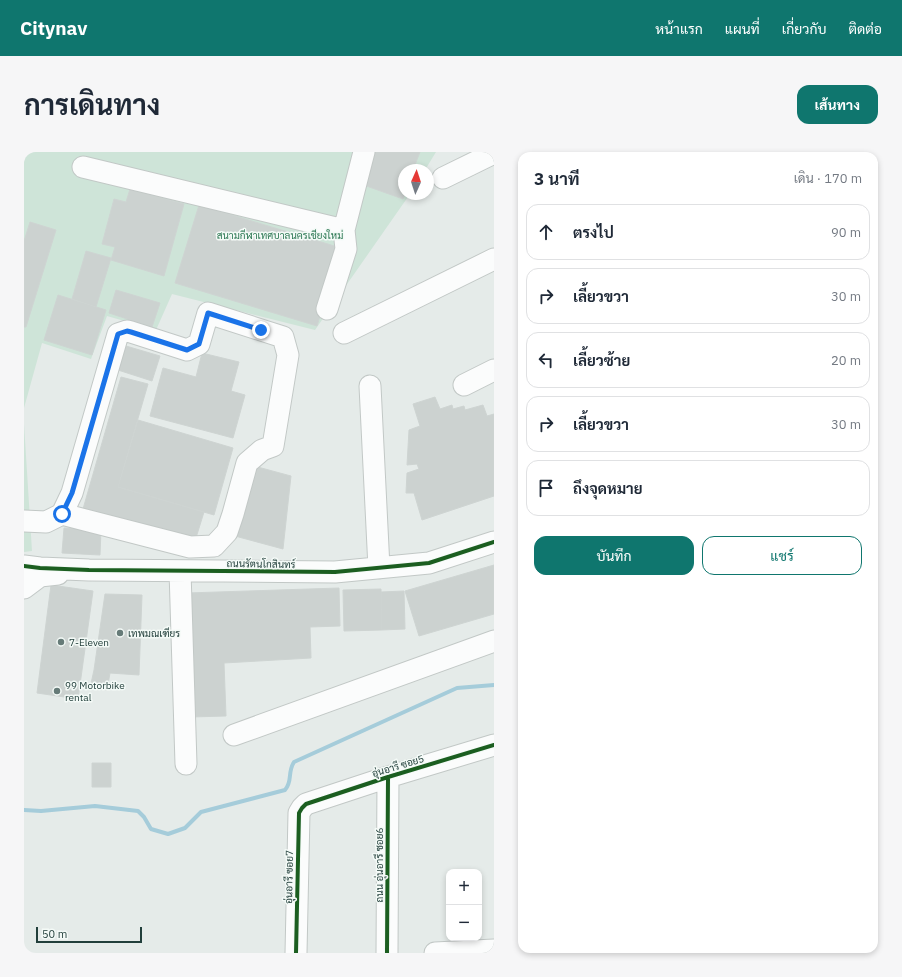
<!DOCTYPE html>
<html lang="th">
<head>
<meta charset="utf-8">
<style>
  :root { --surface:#fff; --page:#f6f6f7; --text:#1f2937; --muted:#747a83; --line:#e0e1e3; --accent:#0f766e }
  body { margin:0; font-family:"IBM Plex Sans",Sarabun,sans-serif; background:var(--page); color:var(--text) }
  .controls { position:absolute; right:12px; bottom:12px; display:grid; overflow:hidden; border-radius:8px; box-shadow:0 2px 6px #0003 }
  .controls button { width:36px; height:36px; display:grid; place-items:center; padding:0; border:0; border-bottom:1px solid var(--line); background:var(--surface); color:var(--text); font:20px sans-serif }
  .compass { position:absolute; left:374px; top:12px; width:36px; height:36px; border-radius:50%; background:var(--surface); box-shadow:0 2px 6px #0003; rotate:3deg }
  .scale { position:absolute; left:12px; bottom:10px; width:106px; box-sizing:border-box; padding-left:4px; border:2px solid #223f3b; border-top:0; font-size:11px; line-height:14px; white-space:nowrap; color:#223f3b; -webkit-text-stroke:3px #f4faf7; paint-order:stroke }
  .stop { position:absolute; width:12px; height:12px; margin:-9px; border:3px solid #1a73e8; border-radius:50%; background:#fff }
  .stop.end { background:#1a73e8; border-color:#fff; box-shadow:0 1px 4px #0008 }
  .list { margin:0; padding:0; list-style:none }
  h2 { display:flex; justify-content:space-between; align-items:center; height:52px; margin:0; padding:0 16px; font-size:17px }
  h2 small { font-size:13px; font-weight:400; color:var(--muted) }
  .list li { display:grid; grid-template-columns:26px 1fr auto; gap:12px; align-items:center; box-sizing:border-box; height:56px; margin:0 8px 8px; padding:0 8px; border:1px solid var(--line); border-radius:12px }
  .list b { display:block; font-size:15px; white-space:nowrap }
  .list em { font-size:13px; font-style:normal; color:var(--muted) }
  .actions { display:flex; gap:8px; padding:12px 16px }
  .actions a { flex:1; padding:9px 0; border:1px solid var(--accent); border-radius:12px; text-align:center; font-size:14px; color:var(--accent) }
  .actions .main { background:var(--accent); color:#fff }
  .icon { flex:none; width:22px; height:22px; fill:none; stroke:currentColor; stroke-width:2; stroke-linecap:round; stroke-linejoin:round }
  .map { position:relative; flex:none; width:470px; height:801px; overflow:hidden; border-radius:12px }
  header { display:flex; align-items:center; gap:24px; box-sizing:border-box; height:56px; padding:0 20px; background:var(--accent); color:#fff }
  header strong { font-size:19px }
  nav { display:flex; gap:22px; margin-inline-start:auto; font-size:14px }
  .intro { display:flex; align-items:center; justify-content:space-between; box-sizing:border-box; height:96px; padding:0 24px }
  h1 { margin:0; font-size:28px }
  .button { padding:10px 18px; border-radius:12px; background:var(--accent); color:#fff; font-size:14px; font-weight:700 }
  main { display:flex; gap:24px; padding:0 24px }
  aside { flex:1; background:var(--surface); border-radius:12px; box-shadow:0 2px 6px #0003 }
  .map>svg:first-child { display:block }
  .green { fill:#cee4d8 }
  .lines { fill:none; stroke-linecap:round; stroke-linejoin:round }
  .stream { stroke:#a5ccda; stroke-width:4 }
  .building { fill:#ccd2d0; stroke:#ced4d2 }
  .minor-casing { stroke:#c2c8c6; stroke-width:23 }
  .minor { stroke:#fbfcfc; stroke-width:21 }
  .cycleway-casing { stroke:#f4faf7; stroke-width:6 }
  .cycleway { stroke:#1b5e20; stroke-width:4 }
  .route { stroke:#1a73e8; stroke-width:5 }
  .poi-dot { fill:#667b78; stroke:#f4faf7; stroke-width:1.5 }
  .labels { text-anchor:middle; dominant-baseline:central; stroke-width:3; stroke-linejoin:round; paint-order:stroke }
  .park-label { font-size:10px; fill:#2b7752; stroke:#f4faf7 }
  .street-label { font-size:10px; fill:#223f3b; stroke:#f4faf7 }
  .poi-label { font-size:10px; fill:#223f3b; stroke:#f4faf7; text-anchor:start }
</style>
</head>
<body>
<header>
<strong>Citynav</strong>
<nav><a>หน้าแรก</a><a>แผนที่</a><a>เกี่ยวกับ</a><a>ติดต่อ</a></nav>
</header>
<div class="intro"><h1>การเดินทาง</h1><a class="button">เส้นทาง</a></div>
<main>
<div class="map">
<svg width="470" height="801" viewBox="0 0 470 801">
  <rect width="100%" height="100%" fill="#e5ebe9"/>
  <path class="green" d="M0 0H412L401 18H380V42H386L291 178 148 142 132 178 83 164 67 207 18 191 0 256Z
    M0 272 8 399 0 400Z"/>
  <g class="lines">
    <path class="stream" d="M0 658 17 659 71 654 114 659 120 665 127 677 144 682 161 676 177 660 261 638C269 629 263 621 270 610L433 536 470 533"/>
  </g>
  <path class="building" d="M346 0H396L389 18H380L381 42 379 47 334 31Z
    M106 37 160 52 140 124 87 108 91 95 78 92 90 47 102 50Z
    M175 53 317 96 293 174 151 131Z
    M6 70 32 78 2 175H0V89Z
    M62 99 87 106 72 155 48 147Z
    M92 138 136 151 128 175 85 161Z
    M34 143 82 158 68 203 20 188Z
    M102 194 136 204 128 229 94 218Z
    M178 201 215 210 207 239 221 243 209 286 126 264 139 216 172 225Z
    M97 225 124 232 94 335 180 360 171 389 59 357Z
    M411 245 416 257 428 253 429 257 440 254 441 258 459 253 463 264 470 262V344L398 368 390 341H382L383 321 395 317 393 312 383 313 385 278 396 274 389 252Z
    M114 268 209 296 190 363 94 335Z
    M230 314 267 324 259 397 211 384Z
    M40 376 77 377 76 403 38 401Z
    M470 413V462L395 484 381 439Z
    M27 433 69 439 54 547 13 541Z
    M315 436 316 474 286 475 287 506 200 511 202 564 166 565 163 441Z
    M357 437 358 478 320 479 319 438Z
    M380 439 381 477 358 478 357 440Z
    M81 442 118 443 115 523 86 521 83 538 66 536 70 518Z
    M68 611H87V635H68Z"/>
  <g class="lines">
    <defs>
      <path id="minor" d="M59 15 320 78 340 0
        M419 26 470 1
        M303 157 322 97 320 78
        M320 181 470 107
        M440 233 470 218
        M346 234 355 416
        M0 369 22 370 38 362 48 341 94 182 103 179 107 180 163 198 175 192 184 161 259 185 264 203 249 294 238 298 223 311 209 362 203 380 190 394 166 395 38 362
        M0 414 16 416 65 418 311 420 405 411 470 390
        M156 419 162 612
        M0 436 16 424 34 422
        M210 583 470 489
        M272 801 275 661 278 656 282 652 364 625 470 593
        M363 801 364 625
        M411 801 470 798"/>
    </defs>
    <use href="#minor" class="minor-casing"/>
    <use href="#minor" class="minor"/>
    <defs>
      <path id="cycleway" d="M0 414 16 416 65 418 311 420 405 411 470 390
        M272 801 275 661 278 656 282 652 364 625 470 593
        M363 801 364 625"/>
    </defs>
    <use href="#cycleway" class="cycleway-casing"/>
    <use href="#cycleway" class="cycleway"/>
  </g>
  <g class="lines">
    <path class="route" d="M38 362 48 341 94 182 103 179 107 180 163 198 175 192 184 161 237 178"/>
  </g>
  <g class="poi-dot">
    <circle cx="96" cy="481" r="4"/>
    <circle cx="37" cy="490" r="4"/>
    <circle cx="33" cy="539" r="4"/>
  </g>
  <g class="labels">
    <g class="park-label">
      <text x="256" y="83">สนามกีฬาเทศบาลนครเชียงใหม่</text>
    </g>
    <g class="street-label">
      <text transform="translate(237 412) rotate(1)">ถนนรัตนโกสินทร์</text>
      <text transform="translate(374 614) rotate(-17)">อุ่นอารี ซอย5</text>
      <text transform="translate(355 713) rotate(-90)">ถนน อุ่นอารี ซอย6</text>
      <text transform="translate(265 725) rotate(-89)">อุ่นอารี ซอย7</text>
    </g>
    <g class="poi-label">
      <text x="104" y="481">เทพมณเฑียร</text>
      <text x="45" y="490">7-Eleven</text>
      <text x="41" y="533">99 Motorbike<tspan x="41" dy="12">rental</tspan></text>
    </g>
  </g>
</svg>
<div class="controls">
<button>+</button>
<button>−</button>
</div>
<svg class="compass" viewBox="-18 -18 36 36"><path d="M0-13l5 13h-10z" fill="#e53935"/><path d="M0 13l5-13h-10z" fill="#747a83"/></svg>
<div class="scale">50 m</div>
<div class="stop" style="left:38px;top:362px"></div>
<div class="stop end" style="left:237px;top:178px"></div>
</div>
<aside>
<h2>3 นาที<small>เดิน · 170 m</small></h2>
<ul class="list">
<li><svg class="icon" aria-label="ahead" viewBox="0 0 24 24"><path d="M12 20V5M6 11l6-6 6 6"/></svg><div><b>ตรงไป</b></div><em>90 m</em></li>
<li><svg class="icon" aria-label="right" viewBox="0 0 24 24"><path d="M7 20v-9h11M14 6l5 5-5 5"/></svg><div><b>เลี้ยวขวา</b></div><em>30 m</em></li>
<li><svg class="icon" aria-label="left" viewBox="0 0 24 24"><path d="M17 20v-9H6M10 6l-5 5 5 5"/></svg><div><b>เลี้ยวซ้าย</b></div><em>20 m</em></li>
<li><svg class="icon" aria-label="right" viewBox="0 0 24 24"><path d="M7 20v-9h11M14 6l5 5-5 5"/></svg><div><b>เลี้ยวขวา</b></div><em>30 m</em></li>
<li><svg class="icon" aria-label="arrive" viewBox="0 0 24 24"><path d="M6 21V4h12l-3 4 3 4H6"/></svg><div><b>ถึงจุดหมาย</b></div></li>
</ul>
<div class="actions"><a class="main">บันทึก</a><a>แชร์</a></div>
</aside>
</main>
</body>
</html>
